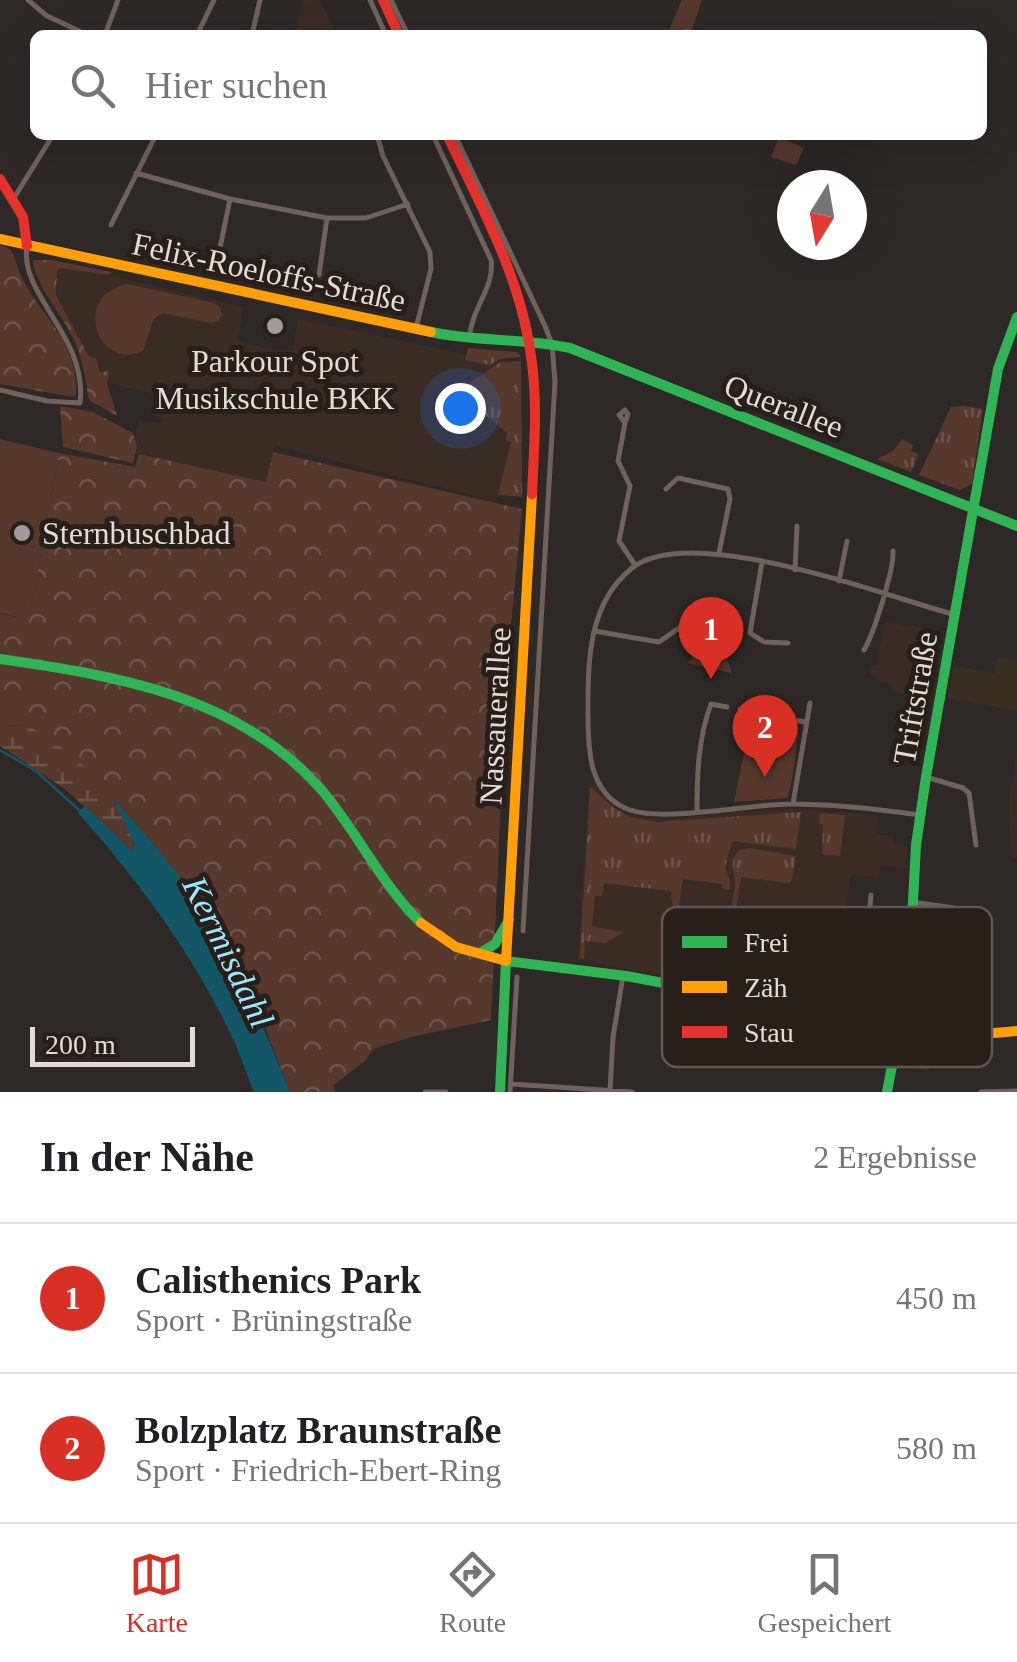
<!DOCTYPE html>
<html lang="de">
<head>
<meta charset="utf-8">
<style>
  :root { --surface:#fff; --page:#f2f2f2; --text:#202124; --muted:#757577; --line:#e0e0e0; --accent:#d93025 }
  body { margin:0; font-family:Georgia,serif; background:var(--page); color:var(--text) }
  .compass { position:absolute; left:777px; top:170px; width:90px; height:90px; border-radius:50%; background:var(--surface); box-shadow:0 10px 40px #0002; rotate:191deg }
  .scale { position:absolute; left:30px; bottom:25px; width:165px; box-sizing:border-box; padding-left:10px; border:5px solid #e3dbd8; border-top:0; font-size:28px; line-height:35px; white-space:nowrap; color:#e3dbd8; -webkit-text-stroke:8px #281e1a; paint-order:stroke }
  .you { position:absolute; left:460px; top:408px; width:35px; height:35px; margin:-25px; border:8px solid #fff; border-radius:50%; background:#1a73e8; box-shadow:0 0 0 15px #1a73e833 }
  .badge { display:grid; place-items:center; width:65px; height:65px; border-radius:50%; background:var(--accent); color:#fff; font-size:32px; font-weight:700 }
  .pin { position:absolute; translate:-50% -82px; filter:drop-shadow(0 2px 5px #0008) }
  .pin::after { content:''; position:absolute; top:52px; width:35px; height:30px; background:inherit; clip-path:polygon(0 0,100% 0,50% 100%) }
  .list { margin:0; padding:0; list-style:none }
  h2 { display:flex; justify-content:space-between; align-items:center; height:130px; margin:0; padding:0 40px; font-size:42px }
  h2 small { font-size:32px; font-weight:400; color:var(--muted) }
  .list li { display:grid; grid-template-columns:65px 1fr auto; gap:30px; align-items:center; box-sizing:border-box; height:150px; padding:0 40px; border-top:2px solid var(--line) }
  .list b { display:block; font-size:38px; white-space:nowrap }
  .list p { margin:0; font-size:32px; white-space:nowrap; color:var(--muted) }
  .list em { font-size:32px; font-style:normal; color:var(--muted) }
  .icon { flex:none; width:55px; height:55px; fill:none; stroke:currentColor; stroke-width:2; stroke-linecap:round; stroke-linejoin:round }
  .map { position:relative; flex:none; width:1017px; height:1092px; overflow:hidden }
  .search { position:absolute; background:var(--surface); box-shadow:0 10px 40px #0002; left:30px; right:30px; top:30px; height:110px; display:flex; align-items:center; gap:25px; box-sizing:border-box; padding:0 35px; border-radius:15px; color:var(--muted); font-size:38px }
  .sheet { height:430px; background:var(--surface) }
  nav { display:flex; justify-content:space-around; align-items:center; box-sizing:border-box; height:140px; border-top:2px solid var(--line); background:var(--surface); font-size:28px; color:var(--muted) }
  nav a { display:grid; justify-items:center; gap:5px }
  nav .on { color:var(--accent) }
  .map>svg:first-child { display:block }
  .commercial { fill:#382f21 }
  .built { fill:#3b2b25 }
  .grass { fill:url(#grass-tufts) }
  .forest { fill:url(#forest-crowns) }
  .wetland { fill:url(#wetland-marsh) }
  .green { fill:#56382d }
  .water { fill:#125667 }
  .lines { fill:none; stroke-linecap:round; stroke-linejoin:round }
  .stream { stroke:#125667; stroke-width:2.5 }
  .street { stroke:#6f615c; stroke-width:5 }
  .fast { stroke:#30b455; stroke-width:10 }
  .slow { stroke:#ff9f0a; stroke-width:10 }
  .jam { stroke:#e5322d; stroke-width:10 }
  .poi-dot { fill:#a49c9a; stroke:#281e1a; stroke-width:4 }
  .labels { text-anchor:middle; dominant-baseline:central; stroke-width:10; stroke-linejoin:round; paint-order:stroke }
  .street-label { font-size:32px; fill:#e3dbd8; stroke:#281e1a }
  .poi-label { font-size:32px; fill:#e3dbd8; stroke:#281e1a }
  .water-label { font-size:35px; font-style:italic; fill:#99e8ff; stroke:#281e1a }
  .key { fill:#281e1a; stroke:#605753; stroke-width:2.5 }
  .key-label { font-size:28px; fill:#e3dbd8 }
</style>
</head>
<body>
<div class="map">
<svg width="1017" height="1092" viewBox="0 0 1017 1092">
  <defs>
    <pattern id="grass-tufts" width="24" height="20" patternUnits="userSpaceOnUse" patternTransform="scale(2.5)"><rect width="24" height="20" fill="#56382d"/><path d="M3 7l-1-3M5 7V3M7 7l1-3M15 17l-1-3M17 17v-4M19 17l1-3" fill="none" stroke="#6e544b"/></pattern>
    <pattern id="forest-crowns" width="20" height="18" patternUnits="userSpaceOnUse" patternTransform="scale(2.5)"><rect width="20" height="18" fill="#56382d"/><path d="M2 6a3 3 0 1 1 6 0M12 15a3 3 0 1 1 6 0" fill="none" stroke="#6e544b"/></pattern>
    <pattern id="wetland-marsh" width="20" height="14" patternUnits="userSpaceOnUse" patternTransform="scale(2.5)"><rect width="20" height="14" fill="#56382d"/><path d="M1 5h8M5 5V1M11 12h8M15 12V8" fill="none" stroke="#6e544b"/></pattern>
  </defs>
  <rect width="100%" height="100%" fill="#2e2826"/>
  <path class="commercial" d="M997 657 1017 660V711L948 698 953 666 994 673Z
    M907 1037 936 1040 929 1071 900 1064Z"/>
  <path class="built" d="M302 0H319L337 35H295Z
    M60 268 109 275 244 307 238 340 268 349 292 351 298 319 519 365 511 442 496 501 275 446 267 482 132 452 139 421 161 423 162 418 153 415 157 395 107 383 96 358H88L57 295 56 271Z
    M885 621 943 633 937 661 914 657 906 694 891 691 892 684 878 681 869 673 871 666H876Z
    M1017 750V858H1012L1008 807Z
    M589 786H595L617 809 642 818 672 819 732 812 800 809 877 815 876 834 893 836V844L907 846 906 868 881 866 879 878 851 874 832 1007 577 960Z"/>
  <path class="grass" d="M468 348 517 352 521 357 500 359 490 365 465 360Z
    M521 361 522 497 498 495 511 442 506 440 507 433 471 403 458 401 460 389 501 362Z
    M964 406 983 409 972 484 960 490 919 475 951 407Z
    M902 439 913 445 911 451 919 454 911 472 877 459 893 451Z
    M590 787 613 807 630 817 657 822 801 812 796 849 732 841 725 868 730 880V890L723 889 722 884 683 879 679 906 672 905 671 891 604 883 602 896H595L592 926 624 932 606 943 585 941 584 959 580 958Z
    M820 813 845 815 840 856 822 854 823 824 819 823Z
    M749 848 796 856 792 880 789 883 741 877 736 909 732 904C733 897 736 887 735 880 733 867 729 861 739 850Z"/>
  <path class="forest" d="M682 0H702L690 35H667Z
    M779 137 804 148 796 165 771 157Z
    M0 245C14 248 13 255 18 268 27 295 50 316 63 341 72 357 77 376 76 394L73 397 0 384Z
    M33 260H52L111 272 109 275 60 268 57 271 56 295 89 357 96 358 100 372 109 371 107 383 117 416 89 400C85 379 83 358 73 338 63 316 34 283 33 260Z
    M60 406 93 412 133 433 137 446 133 463 63 447Z
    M273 452 522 509 507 666 491 1020 411 1037 373 1049 366 1060 333 1086 335 1092H290L262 1020 225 946 155 846 100 783 27 725 0 726V614L29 619 59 453 135 467 139 454 266 482Z"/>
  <path class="wetland" d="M27 725C52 738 98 774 113 798 120 810 128 827 133 841L135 847 132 851 65 789 0 746V726Z"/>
  <path class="green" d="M128 284 214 303 220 307 222 315 218 321 211 323 162 313 153 320 143 351C98 373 70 294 128 284Z
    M0 439 59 453 29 620 0 613Z
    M708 645 723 648 732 673 688 663Z
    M751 718 799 727C796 744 793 788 787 798L734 802Z"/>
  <path class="water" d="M113 798C152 841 198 894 224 945 249 993 270 1042 290 1092H254C246 1073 240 1053 231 1035 193 954 137 879 78 813L85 806 132 851 135 845Z"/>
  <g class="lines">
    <path class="stream" d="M0 750 36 771 80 811"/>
    <path class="street" d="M28 0 47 16 88 35
      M370 0 386 35
      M391 0 408 35
      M105 35 118 0
      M197 35 214 0
      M252 35 260 0
      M377 135 383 156 430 252 431 269 416 328
      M433 135 491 260C495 288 472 306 469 339
      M455 135 545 326 552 344 555 382 523 931
      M136 173 230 199 327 218H366L408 204
      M14 198 53 135
      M111 225 156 135
      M219 253 230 199
      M319 275 327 218
      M0 390 47 401 80 403C88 336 19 296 27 246
      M625 410 628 414 625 423 619 415Z
      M625 423 618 461 630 486 619 541 635 565
      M666 489 678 478 728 489 730 499 719 553
      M762 562 750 633 764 642 788 643
      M795 570 797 526
      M839 581 847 541
      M594 631 659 642 692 619 696 603
      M864 650C874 633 894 570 893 551
      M740 709 805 722
      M926 777 963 788 969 793 976 845
      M793 804 810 703
      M697 811C697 775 698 739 711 704L727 707
      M920 815C877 809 834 804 791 804 748 804 659 824 625 808 589 792 588 749 588 715 588 664 587 604 632 568 691 521 887 597 956 615
      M871 895 867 938 909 945
      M912 902 954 908 962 919 960 927 965 930 968 922 962 919
      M745 1042 753 1000
      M511 1084 632 1092
      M610 1091 613 1037 623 976
      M425 1092H446
      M510 1092 517 977
      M981 1092 1017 1091"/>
    <path class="fast" d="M431 332C477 342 524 338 570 348L1017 526
      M0 659C117 676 237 695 320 788 357 831 380 883 421 923
      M480 953 495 944 509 920
      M500 1092 506 961 626 976 824 1013
      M887 1092 909 977 916 845 926 777 998 369 1017 317"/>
    <path class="slow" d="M0 239 431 332
      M421 923 456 947 506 961 532 494
      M824 1013 949 1037 1017 1031"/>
    <path class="jam" d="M383 0 399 35
      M447 135C481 206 521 278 531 356 538 402 534 448 532 494
      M0 179 23 217 27 246"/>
  </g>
  <g class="poi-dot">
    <circle cx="275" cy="326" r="10"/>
    <circle cx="22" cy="533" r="10"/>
  </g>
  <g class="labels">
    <g class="street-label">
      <text transform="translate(269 272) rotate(12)">Felix-Roeloffs-Straße</text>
      <text transform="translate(784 406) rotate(21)">Querallee</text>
      <text transform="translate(915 698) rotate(-80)">Triftstraße</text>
      <text transform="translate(495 716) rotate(-87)">Nassauerallee</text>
    </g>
    <g class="poi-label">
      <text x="275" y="361">Parkour Spot<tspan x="275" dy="37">Musikschule BKK</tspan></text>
      <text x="42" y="533" text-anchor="start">Sternbuschbad</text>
    </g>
    <g class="water-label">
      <text transform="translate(228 952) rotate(64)">Kermisdahl</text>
    </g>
  </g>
  <rect x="662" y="907" width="330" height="160" rx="15" class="key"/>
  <rect x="682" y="936" width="45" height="12" fill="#30b455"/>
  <rect x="682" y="981" width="45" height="12" fill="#ff9f0a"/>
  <rect x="682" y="1026" width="45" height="12" fill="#e5322d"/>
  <g class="key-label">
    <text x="744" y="952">Frei</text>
    <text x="744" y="997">Zäh</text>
    <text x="744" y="1042">Stau</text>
  </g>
</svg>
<svg class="compass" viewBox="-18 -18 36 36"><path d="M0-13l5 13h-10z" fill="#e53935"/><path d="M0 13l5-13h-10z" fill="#757577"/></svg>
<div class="scale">200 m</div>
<div class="you"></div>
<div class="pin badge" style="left:711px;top:679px">1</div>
<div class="pin badge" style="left:765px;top:777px">2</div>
<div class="search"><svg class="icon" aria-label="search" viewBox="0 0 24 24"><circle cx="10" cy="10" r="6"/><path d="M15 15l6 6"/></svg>Hier suchen</div>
</div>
<section class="sheet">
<h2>In der Nähe<small>2 Ergebnisse</small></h2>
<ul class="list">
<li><span class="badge">1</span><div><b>Calisthenics Park</b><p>Sport · Brüningstraße</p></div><em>450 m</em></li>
<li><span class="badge">2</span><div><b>Bolzplatz Braunstraße</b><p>Sport · Friedrich-Ebert-Ring</p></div><em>580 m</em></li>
</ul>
</section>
<nav>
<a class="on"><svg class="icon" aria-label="map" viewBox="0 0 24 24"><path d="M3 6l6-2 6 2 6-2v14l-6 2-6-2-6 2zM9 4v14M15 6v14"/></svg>Karte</a>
<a><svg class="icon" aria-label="directions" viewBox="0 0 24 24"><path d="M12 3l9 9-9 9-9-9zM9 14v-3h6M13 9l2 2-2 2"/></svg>Route</a>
<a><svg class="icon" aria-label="saved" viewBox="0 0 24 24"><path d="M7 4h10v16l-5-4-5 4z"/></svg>Gespeichert</a>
</nav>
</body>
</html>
